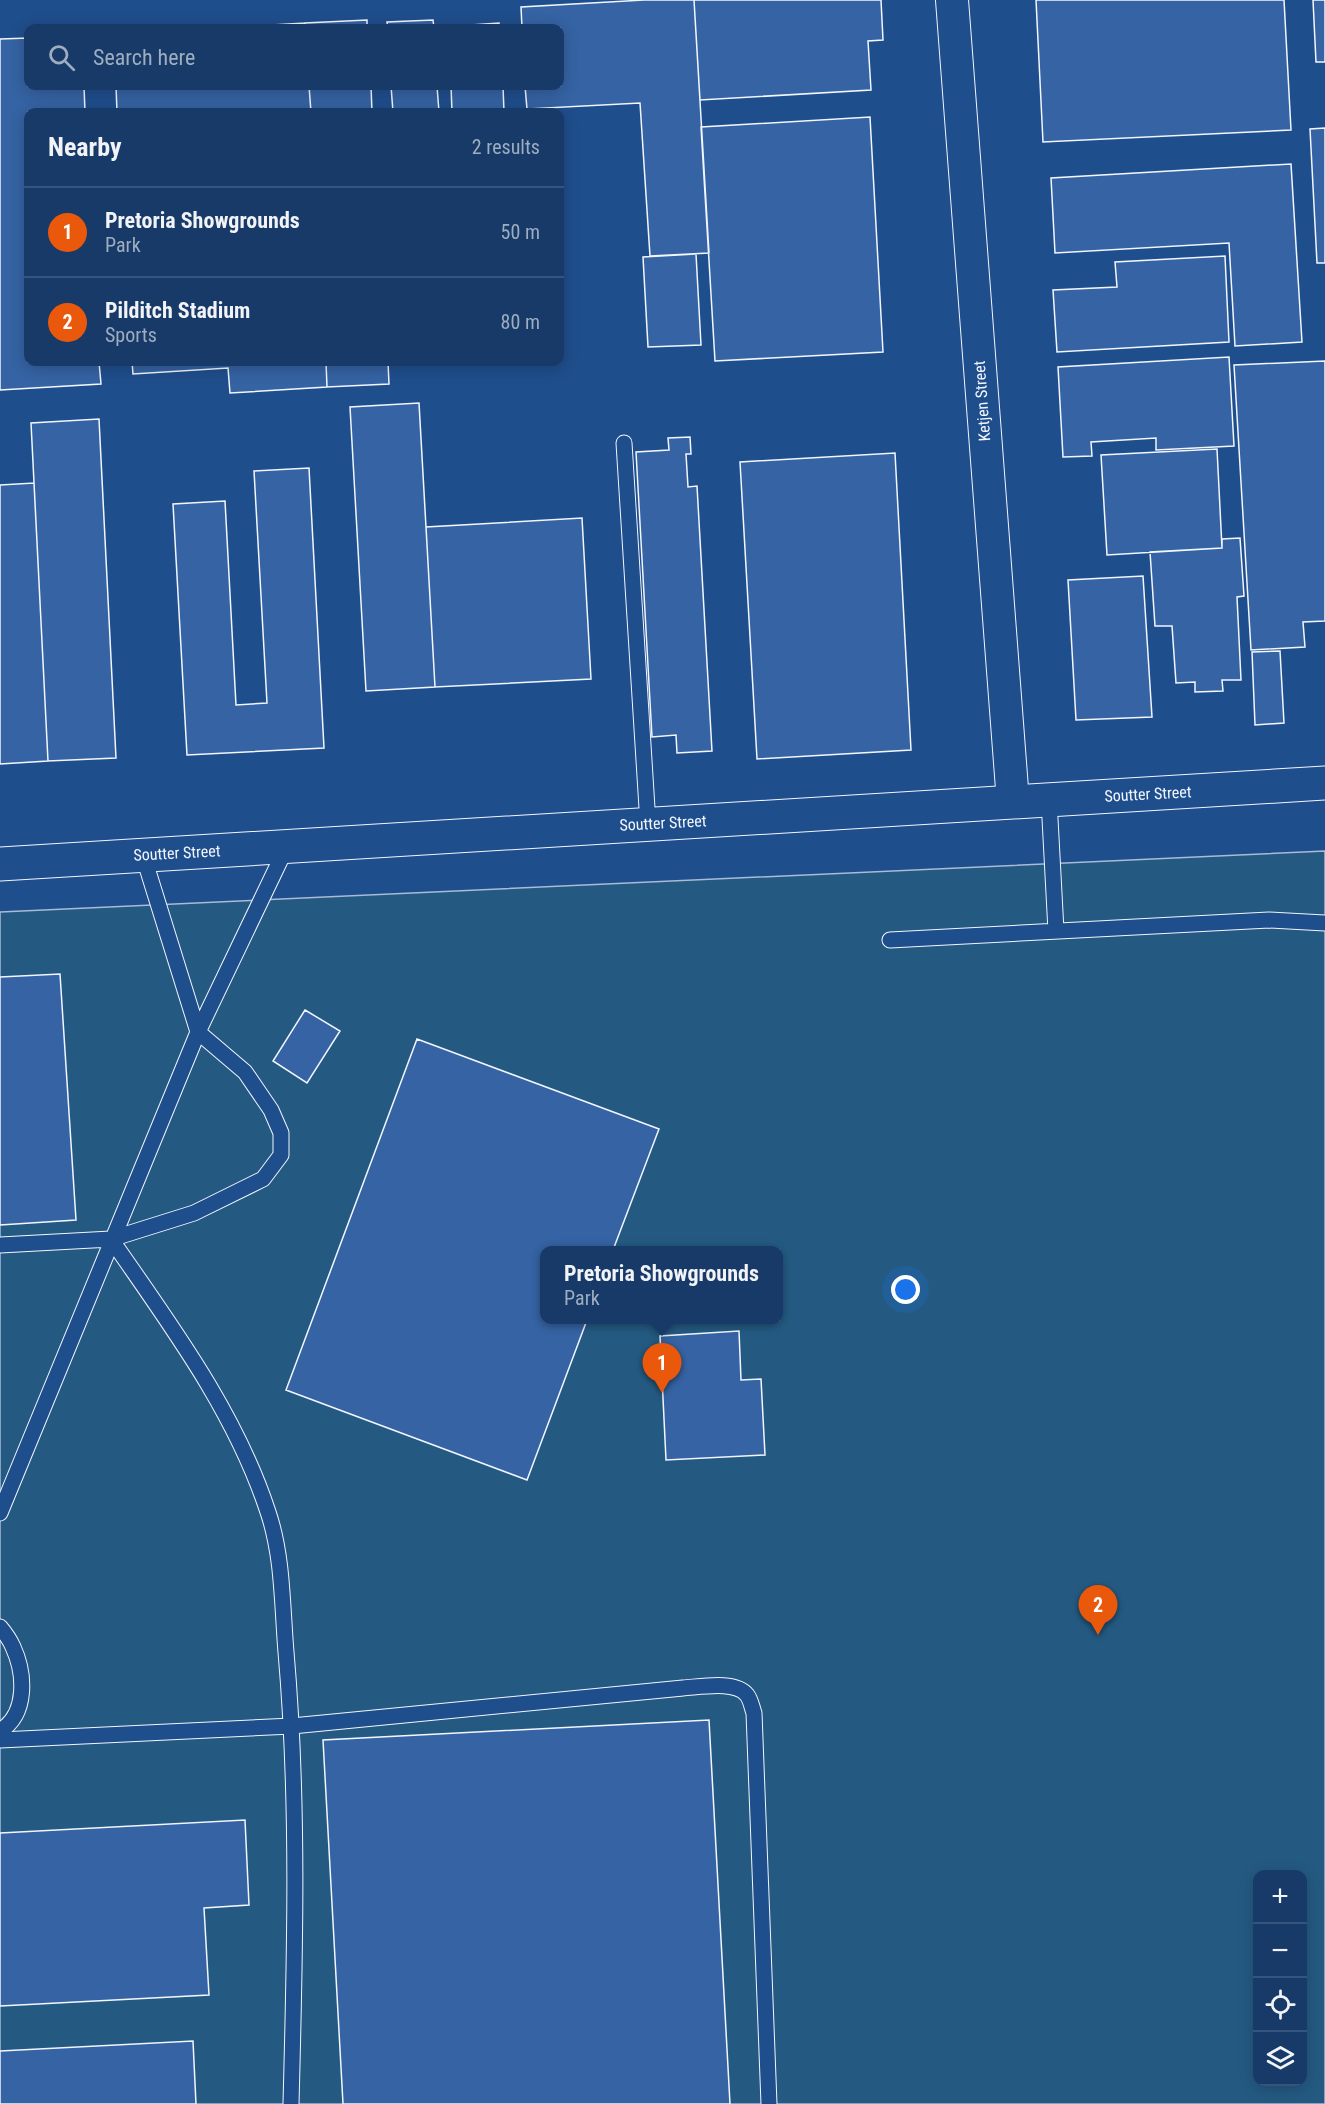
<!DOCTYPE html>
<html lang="en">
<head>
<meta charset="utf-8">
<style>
  :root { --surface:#173a69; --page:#244571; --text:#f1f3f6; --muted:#9eadc0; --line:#36547d; --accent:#ea580c }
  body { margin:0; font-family:"Roboto Condensed",sans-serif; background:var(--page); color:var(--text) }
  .controls { position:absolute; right:18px; bottom:18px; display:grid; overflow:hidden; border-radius:12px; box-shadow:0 3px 15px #0003 }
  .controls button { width:54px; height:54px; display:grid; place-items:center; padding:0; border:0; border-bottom:2px solid var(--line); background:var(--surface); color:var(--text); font:30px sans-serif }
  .you { position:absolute; left:906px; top:1290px; width:21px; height:21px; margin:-15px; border:4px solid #fff; border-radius:50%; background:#1a73e8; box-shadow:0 0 0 9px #1a73e833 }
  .badge { display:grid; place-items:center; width:39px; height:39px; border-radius:50%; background:var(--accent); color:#fff; font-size:20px; font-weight:700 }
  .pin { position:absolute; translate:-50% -50px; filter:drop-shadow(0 2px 3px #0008) }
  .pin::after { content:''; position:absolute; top:32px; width:21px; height:18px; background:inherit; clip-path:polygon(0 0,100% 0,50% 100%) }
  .popup { position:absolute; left:540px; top:1246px; width:243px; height:78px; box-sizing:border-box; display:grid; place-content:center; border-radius:12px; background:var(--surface); filter:drop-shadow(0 2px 4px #0005); font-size:20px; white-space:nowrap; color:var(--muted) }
  .popup b { font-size:22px; color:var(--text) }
  .popup::after { content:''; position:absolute; left:50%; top:100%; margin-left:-12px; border:12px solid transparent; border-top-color:var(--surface) }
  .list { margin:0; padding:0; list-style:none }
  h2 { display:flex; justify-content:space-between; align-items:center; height:78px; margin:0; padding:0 24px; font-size:26px }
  h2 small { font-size:20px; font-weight:400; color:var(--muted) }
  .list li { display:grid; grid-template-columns:39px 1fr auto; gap:18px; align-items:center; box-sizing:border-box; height:90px; padding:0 24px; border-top:2px solid var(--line) }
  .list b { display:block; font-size:22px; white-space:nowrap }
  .list p { margin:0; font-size:20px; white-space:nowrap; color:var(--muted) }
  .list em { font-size:20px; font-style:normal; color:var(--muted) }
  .icon { flex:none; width:33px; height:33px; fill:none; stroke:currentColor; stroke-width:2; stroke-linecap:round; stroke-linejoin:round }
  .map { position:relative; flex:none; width:1325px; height:2104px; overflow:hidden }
  .search { position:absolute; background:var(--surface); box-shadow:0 3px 15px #0003; left:24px; top:24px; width:540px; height:66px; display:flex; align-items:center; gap:15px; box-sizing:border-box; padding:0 21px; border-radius:12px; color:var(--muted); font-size:22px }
  .panel { position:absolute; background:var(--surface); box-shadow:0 3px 15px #0003; left:24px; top:108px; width:540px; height:258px; border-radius:12px }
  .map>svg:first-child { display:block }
  .green { fill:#245a82; stroke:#a8bbd7; stroke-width:1.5; fill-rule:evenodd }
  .building { fill:#3563a3; stroke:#f2f6ff; stroke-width:1.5 }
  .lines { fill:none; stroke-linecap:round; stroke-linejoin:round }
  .lane-casing { stroke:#f2f6ff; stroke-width:17 }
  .street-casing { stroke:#f2f6ff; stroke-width:34 }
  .primary-casing { stroke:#f2f6ff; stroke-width:35 }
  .lane { stroke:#1f4e8c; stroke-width:15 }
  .street { stroke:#1f4e8c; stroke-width:32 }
  .primary { stroke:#1f4e8c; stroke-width:33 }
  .labels { text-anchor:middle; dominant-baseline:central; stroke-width:4.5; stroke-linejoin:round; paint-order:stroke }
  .street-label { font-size:16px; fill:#f2f6ff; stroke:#1f4e8c }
</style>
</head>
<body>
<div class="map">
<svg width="1325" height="2104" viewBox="0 0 1325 2104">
  <rect width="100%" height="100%" fill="#1f4e8c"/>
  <path class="green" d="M1325 851V2104H0V912ZM545 1250H779V1320H545ZM1258 1874H1302V2082H1258Z"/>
  <path class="building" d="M644 0H694L709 253 650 256 640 103 527 109 525 86H560V28H522L521 7Z
    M694 0H881L883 40 868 41 871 90 700 100Z
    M1036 0H1284L1291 130 1043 142Z
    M1313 0H1325V62H1316Z
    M367 20V28H306L305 23Z
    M433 20 434 28H388L387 22Z
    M305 23 306 28H217Z
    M499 23V28H456V26Z
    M28 38V86H84L85 112H28V362H99L101 384 0 390V39Z
    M116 86H309L311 112H117Z
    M309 86H371L372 112H311Z
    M391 86H437L439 112H393Z
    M451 86H503L504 112H452Z
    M870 117 883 352 715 361 701 127Z
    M1325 128V263H1317L1310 129Z
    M1291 164 1302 342 1235 346 1229 243 1055 253 1051 178Z
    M696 254 701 345 648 347 643 257Z
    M1225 256 1229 342 1057 352 1053 290 1117 287 1115 262Z
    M1229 357 1234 446 1156 450V438L1091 442 1092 456 1063 457 1058 367Z
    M1325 361V621L1303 622 1305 647 1251 650 1234 365Z
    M132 362H326L327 387 230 393 228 368 133 374Z
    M326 362H388L389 384 327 387Z
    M419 403 435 687 366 691 350 407Z
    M99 419 116 758 48 761 31 423Z
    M690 437 691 454H686L688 487 697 486 712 751 677 753 676 735 652 737 636 452 669 450 668 438Z
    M1217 449 1222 548 1107 555 1101 455Z
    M895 453 911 750 757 759 740 462Z
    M309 468 324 748 187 755 173 504 225 501 236 705 267 703 254 471Z
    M34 483 48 761 0 764V485Z
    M582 518 591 679 435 687 426 527Z
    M1240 538 1244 596 1237 597 1241 680H1222L1223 691 1195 692V682L1176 683 1172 626H1155L1150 552 1222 548V539Z
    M1143 576 1152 717 1076 720 1068 580Z
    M1280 651 1284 723 1255 725 1252 652Z
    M60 974 76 1220 0 1225V977Z
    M305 1010 340 1031 307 1083 273 1061Z
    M417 1039 659 1129 613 1250H545V1320H587L527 1480 286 1390Z
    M739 1331 741 1380 761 1379 765 1455 666 1460 660 1336Z
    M709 1720 730 2104H343L323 1740Z
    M245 1820 249 1905 204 1908 209 1995 0 2006V1833Z
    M193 2041 196 2104H0V2051Z"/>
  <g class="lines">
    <defs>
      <path id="lane" d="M624 443 648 824
        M1049 800 1056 931
        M890 940 1269 920 1325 923
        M111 1239C171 1326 235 1411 268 1512 283 1556 282 1605 286 1652 299 1802 295 1953 291 2104
        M0 1245 111 1239 194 1213 263 1179 281 1155V1133L271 1110 245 1072 198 1032 287 846
        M0 1513 198 1032 143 855
        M0 1627C5 1633 10 1640 13 1647 25 1673 28 1714 0 1731
        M0 1740 292 1726 683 1688C700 1687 736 1680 747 1695 751 1700 752 1708 754 1713L769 2104"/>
      <path id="street" d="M952 0 1013 802"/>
      <path id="primary" d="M0 864 1325 783"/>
    </defs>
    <use href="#lane" class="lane-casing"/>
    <use href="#street" class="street-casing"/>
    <use href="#primary" class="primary-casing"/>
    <use href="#lane" class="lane"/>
    <use href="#street" class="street"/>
    <use href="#primary" class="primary"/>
  </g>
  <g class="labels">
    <g class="street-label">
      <text transform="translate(982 401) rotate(-94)">Ketjen Street</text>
      <text transform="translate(1148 794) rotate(-3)">Soutter Street</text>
      <text transform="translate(663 823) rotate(-3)">Soutter Street</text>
      <text transform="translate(177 853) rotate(-3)">Soutter Street</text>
    </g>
  </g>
</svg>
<div class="controls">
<button>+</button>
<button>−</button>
<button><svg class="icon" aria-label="locate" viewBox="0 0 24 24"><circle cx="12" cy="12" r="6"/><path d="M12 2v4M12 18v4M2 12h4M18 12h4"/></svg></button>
<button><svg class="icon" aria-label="layers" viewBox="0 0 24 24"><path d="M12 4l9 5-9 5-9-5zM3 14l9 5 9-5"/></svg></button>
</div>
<div class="you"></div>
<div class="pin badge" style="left:662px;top:1393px">1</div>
<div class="popup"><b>Pretoria Showgrounds</b>Park</div>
<div class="pin badge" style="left:1098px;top:1635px">2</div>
<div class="search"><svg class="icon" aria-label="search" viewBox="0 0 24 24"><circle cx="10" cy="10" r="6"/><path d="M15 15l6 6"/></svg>Search here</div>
<section class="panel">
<h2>Nearby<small>2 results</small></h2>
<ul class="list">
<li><span class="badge">1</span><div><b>Pretoria Showgrounds</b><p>Park</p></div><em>50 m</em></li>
<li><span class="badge">2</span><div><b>Pilditch Stadium</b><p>Sports</p></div><em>80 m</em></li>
</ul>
</section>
</div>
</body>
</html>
